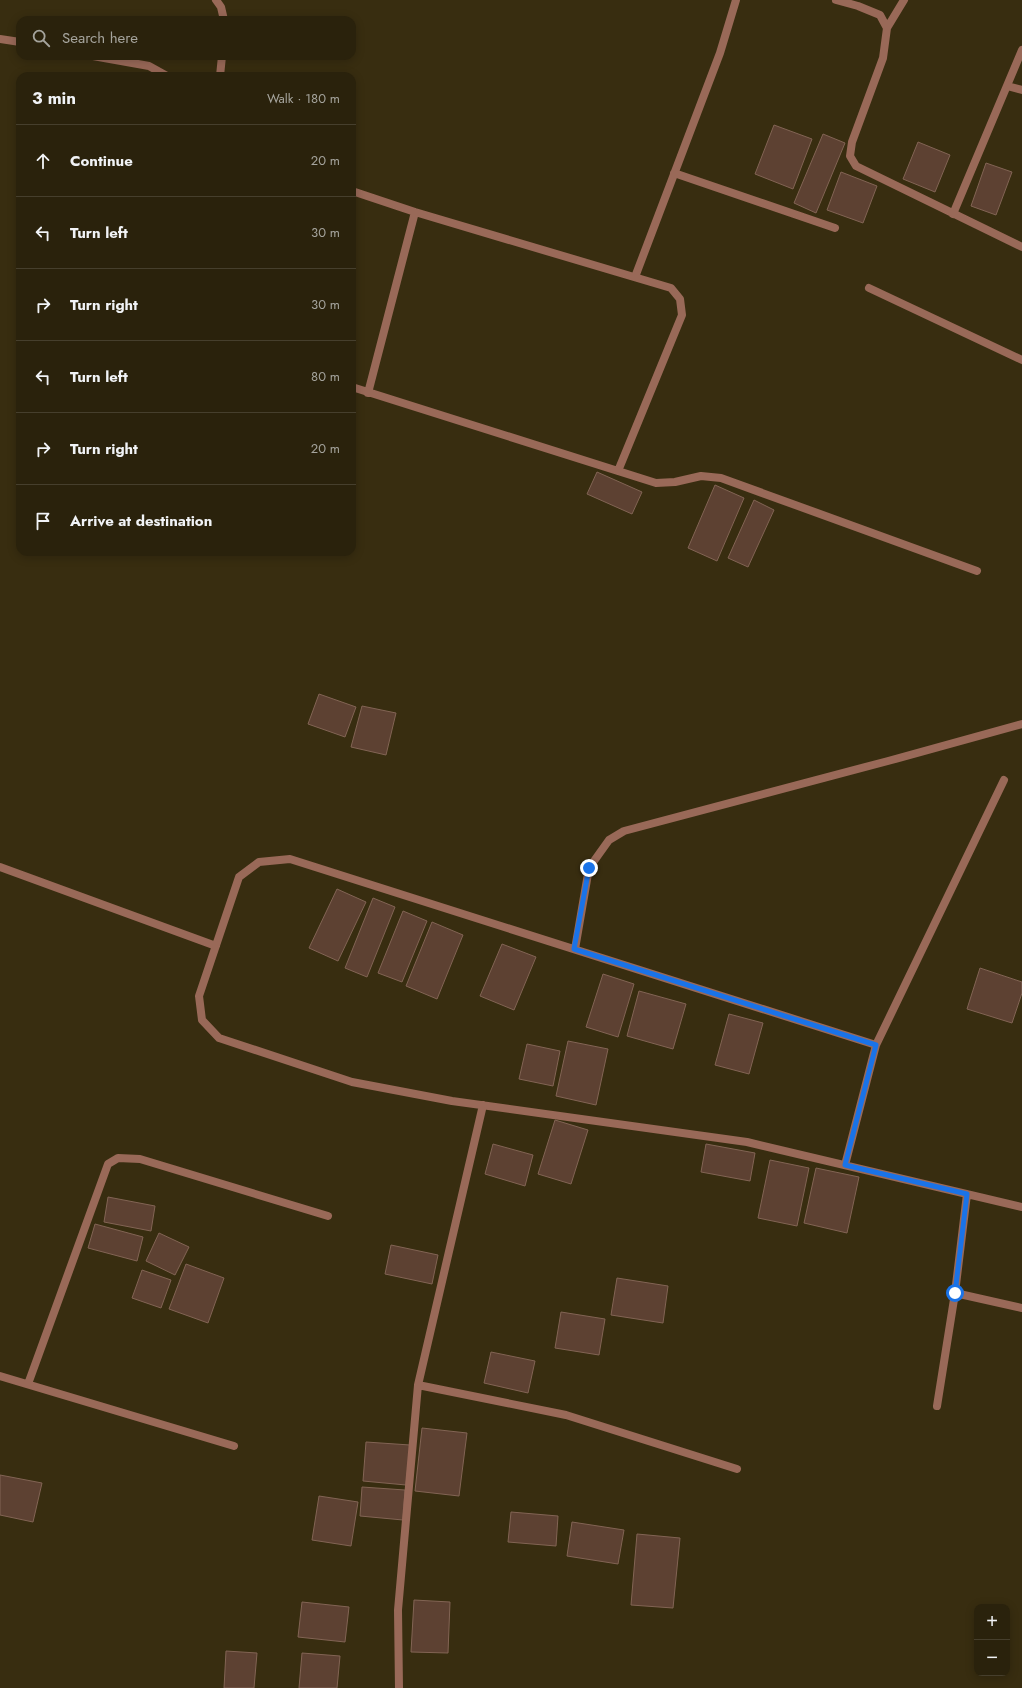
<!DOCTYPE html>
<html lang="en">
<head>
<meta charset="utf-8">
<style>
  :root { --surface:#2a220c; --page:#322a15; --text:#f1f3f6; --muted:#a5a49d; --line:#463f2d }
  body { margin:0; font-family:Jost,sans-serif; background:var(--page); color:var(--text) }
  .controls { position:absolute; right:12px; bottom:12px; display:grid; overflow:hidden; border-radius:8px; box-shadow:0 2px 10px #0003 }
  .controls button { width:36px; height:36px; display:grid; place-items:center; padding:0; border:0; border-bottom:1px solid var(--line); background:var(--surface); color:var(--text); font:20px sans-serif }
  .stop { position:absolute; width:12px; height:12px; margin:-9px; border:3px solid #1a73e8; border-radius:50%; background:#fff }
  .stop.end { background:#1a73e8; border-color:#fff; box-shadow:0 1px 4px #0008 }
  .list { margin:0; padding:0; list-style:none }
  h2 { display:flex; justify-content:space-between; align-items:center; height:52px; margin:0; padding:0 16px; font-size:17px }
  h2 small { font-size:13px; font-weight:400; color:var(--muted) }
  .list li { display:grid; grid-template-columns:26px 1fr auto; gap:12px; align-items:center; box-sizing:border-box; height:72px; padding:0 16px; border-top:1px solid var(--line) }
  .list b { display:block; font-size:15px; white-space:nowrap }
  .list em { font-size:13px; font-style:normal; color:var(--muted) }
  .icon { flex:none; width:22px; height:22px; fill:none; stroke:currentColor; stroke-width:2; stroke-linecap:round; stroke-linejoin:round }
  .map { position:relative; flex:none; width:1022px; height:1688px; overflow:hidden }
  .search { position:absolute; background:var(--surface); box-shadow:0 2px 10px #0003; left:16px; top:16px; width:340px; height:44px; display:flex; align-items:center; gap:10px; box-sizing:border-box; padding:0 14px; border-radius:12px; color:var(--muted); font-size:15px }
  .panel { position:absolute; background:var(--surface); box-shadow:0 2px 10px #0003; left:16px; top:72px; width:340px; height:484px; border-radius:12px }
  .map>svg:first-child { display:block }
  .building { fill:#5d4132; stroke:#826454 }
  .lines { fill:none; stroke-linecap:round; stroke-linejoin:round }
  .lane { stroke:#996958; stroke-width:8 }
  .street { stroke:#996958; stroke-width:8 }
  .route { stroke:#1a73e8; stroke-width:5 }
</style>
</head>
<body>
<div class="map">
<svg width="1022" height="1688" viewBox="0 0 1022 1688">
  <rect width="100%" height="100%" fill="#382d10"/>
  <path class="building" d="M774 125 812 139 793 189 755 174Z
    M823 134 845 143 816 213 794 203Z
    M918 142 950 155 935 192 903 179Z
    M986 163 1012 172 996 215 971 206Z
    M841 172 877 186 863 223 827 210Z
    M597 472 642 492 632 514 587 494Z
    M715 485 744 498 717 561 688 548Z
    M754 500 774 510 748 567 728 558Z
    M319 694 356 707 345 737 308 724Z
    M362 706 396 713 386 755 351 747Z
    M337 889 366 902 338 961 309 948Z
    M373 898 395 907 367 977 345 968Z
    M403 911 427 921 402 982 378 973Z
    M432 922 463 935 437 999 406 986Z
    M502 944 536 957 514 1010 480 996Z
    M980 968 1022 982V993L1012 1023 967 1009Z
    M603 974 634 984 618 1037 586 1027Z
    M639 991 686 1004 673 1049 627 1036Z
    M729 1014 763 1023 749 1074 715 1065Z
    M568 1041 608 1049 596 1105 556 1096Z
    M527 1044 560 1051 553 1086 519 1079Z
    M555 1120 588 1130 571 1184 538 1174Z
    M493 1144 533 1155 525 1186 485 1174Z
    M706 1144 755 1153 750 1181 701 1172Z
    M770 1160 809 1168 797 1226 758 1218Z
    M816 1168 859 1177 847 1233 804 1223Z
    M108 1197 155 1206 151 1231 104 1222Z
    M95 1224 143 1237 137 1261 88 1248Z
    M159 1233 189 1247 175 1275 146 1261Z
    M391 1245 438 1255 432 1284 385 1274Z
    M186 1264 224 1278 208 1323 169 1309Z
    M142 1270 171 1280 161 1308 132 1298Z
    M617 1278 668 1286 663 1323 611 1315Z
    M561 1312 605 1319 599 1355 555 1348Z
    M491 1352 535 1361 528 1393 484 1383Z
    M422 1428 467 1433 459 1496 415 1491Z
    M366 1442 410 1445 406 1485 363 1481Z
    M0 1475 42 1483 33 1522 0 1515Z
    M362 1487 405 1490 403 1520 360 1516Z
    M319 1496 358 1502 351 1546 312 1540Z
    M511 1512 558 1516 556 1546 508 1542Z
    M572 1522 624 1530 618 1564 567 1556Z
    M637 1534 680 1538 673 1608 631 1605Z
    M414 1600 450 1602 448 1653 411 1652Z
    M302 1602 349 1607 345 1642 298 1637Z
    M226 1651 257 1653 254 1688H224Z
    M302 1653 340 1656 337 1688H299Z"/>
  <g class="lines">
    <path class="lane" d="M216 0 221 7 224 20
      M220 76 222 56"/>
    <path class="street" d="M836 0 858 6 880 15 887 28 883 58 852 142 850 156 856 166 1022 247
      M887 28 904 0
      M0 39 20 42
      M93 56 149 66 167 76
      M1007 86 1022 90
      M674 173 835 228
      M352 191 415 212 671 288 680 299 682 315 618 471
      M953 214 1022 50
      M635 277 720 53 736 0
      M869 288 1022 360
      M352 387 656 483 675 482 701 476 721 478 977 571
      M368 393 415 212
      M0 867 216 946
      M575 949 589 868 609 840 624 831 888 761 1022 724
      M876 1045 290 859 259 862 239 877 199 996 202 1020 219 1038 352 1082 452 1101 747 1142 1022 1207
      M845 1165 876 1045 1004 780
      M955 1293 1022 1308
      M0 1376 234 1446
      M28 1384 108 1164 118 1158 140 1159 328 1216
      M418 1385 566 1415 737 1469
      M937 1406 955 1293 967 1194
      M399 1688 398 1610 418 1385 483 1105"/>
  </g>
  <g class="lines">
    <path class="route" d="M589 868 574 949 876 1045 845 1165 967 1194 955 1293"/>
  </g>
</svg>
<div class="controls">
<button>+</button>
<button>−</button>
</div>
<div class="stop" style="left:955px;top:1293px"></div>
<div class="stop end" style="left:589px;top:868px"></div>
<div class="search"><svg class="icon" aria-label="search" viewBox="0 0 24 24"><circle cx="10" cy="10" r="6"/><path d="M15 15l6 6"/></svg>Search here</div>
<section class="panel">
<h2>3 min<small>Walk · 180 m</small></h2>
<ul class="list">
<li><svg class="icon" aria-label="ahead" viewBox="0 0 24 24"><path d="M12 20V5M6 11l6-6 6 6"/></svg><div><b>Continue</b></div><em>20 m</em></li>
<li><svg class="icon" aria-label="left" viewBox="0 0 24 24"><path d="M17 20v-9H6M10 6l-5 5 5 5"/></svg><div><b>Turn left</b></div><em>30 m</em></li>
<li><svg class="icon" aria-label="right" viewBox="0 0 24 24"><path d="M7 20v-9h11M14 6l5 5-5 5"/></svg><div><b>Turn right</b></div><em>30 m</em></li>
<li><svg class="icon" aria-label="left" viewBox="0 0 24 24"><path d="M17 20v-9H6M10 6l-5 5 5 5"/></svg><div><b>Turn left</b></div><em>80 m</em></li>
<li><svg class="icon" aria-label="right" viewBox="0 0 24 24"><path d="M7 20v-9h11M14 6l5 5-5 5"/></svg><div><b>Turn right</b></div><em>20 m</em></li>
<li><svg class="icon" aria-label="arrive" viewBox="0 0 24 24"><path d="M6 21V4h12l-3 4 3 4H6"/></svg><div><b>Arrive at destination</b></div></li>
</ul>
</section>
</div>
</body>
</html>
